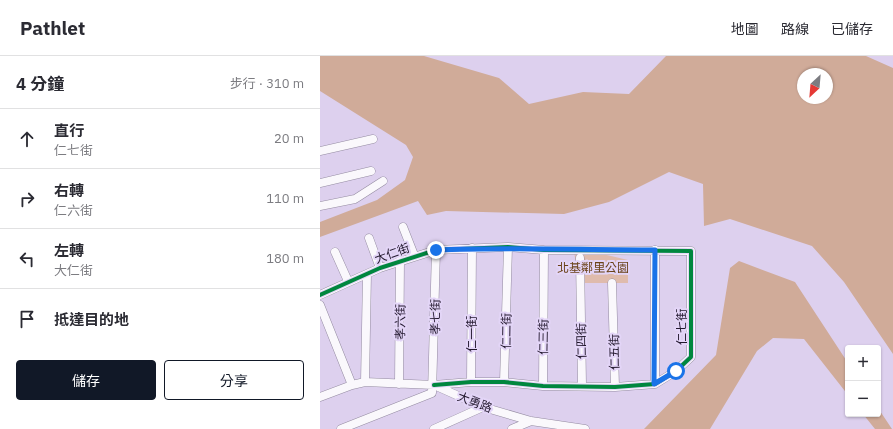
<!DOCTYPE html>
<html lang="zh-TW">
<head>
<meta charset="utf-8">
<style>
  :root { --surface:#fff; --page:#f2f2f3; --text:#2b2b33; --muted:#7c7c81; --line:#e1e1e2; --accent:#111827 }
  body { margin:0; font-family:"IBM Plex Sans","Noto Sans TC",sans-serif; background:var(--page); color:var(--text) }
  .controls { position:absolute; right:12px; bottom:12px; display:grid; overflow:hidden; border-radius:4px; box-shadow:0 1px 3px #0004 }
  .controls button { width:36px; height:36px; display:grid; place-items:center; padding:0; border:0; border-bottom:1px solid var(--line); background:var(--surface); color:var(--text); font:20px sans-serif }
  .compass { position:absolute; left:477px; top:12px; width:36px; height:36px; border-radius:50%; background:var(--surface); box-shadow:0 1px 3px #0004; rotate:206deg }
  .stop { position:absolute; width:12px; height:12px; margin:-9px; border:3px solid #1a73e8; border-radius:50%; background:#fff }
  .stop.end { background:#1a73e8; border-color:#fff; box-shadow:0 1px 4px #0008 }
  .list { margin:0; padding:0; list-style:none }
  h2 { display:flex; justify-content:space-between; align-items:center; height:52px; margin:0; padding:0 16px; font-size:17px }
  h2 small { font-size:13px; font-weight:400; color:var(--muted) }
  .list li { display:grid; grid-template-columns:26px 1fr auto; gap:12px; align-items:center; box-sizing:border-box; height:60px; padding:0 16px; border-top:1px solid var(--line) }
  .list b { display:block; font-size:15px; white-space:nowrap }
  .list p { margin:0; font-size:13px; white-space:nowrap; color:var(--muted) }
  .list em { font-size:13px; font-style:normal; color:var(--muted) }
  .actions { display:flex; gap:8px; padding:12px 16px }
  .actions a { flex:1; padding:9px 0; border:1px solid var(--accent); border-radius:4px; text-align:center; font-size:14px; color:var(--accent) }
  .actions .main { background:var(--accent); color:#fff }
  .icon { flex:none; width:22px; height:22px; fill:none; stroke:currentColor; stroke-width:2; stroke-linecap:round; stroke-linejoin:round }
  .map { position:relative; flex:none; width:573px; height:373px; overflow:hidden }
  header { display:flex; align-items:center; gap:24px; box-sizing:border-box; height:56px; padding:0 20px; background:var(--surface); border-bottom:1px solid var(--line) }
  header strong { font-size:19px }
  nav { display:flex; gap:22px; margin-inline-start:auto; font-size:14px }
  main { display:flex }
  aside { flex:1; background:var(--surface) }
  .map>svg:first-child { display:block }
  .green { fill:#dfbbad }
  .forest { fill:#d0ab99; fill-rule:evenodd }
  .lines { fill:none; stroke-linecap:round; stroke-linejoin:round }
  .minor-casing { stroke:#948ba1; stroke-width:9 }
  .minor { stroke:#faf8fc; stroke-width:8 }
  .cycleway-casing { stroke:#e3d5f7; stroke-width:6 }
  .cycleway { stroke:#00873e; stroke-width:4 }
  .route { stroke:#1a73e8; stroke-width:5 }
  .labels { text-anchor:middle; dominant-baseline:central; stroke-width:4; stroke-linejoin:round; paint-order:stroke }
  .street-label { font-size:12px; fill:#22182d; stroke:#e3d5f7 }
  .park-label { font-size:12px; fill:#6a4218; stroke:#e3d5f7 }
</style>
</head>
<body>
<header>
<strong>Pathlet</strong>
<nav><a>地圖</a><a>路線</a><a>已儲存</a></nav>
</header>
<main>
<aside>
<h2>4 分鐘<small>步行 · 310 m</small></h2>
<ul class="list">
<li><svg class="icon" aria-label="ahead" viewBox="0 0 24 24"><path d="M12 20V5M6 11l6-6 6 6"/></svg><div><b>直行</b><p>仁七街</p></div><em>20 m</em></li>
<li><svg class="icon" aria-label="right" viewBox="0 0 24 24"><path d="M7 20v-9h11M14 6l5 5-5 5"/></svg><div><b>右轉</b><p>仁六街</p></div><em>110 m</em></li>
<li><svg class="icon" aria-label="left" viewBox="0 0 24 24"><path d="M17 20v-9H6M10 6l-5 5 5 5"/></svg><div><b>左轉</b><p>大仁街</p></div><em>180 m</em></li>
<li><svg class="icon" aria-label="arrive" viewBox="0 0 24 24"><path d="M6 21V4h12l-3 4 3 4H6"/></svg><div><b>抵達目的地</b></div></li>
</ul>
<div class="actions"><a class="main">儲存</a><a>分享</a></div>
</aside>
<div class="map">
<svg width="573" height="373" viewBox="0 0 573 373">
  <rect width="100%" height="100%" fill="#ddd0ee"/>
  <path class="green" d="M253 191 308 204V227H260Z"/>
  <path class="forest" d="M0 0H104L179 22 209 48 263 36 309 38 346 0H546L573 12V298L524 226 492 190 410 163 384 170 383 128 349 116 289 146 244 158 126 155 107 159 98 145 0 181V166L57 144 85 124 93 101 86 89 0 35ZM483 18H507V42H483Z
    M419 205 475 226 528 307V339L484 283 453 282 437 295 390 373H324L396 299 410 212Z
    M558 352 572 373H555L543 358H558Z"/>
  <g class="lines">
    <defs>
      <path id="minor" d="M0 95 53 83
        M0 127 51 115
        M0 150 35 143 63 125
        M83 171 94 199
        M49 182 60 212
        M15 196 28 225
        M260 202 262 329
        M292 227 295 331
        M0 239 60 212 116 194 188 191 224 194 371 195V301L356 315 335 328 295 331 223 330 184 326H151L114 329
        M0 249 32 329
        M45 326 47 218
        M151 326 152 192
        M184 326 188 191
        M79 328 80 204
        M335 328V194
        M223 330 224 194
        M0 341 32 329 45 326 114 329 163 351 211 365 265 373
        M21 373 112 337 116 194
        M114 373 163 351
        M192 373 211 365"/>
    </defs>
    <use href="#minor" class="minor-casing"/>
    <use href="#minor" class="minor"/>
    <defs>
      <path id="cycleway" d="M0 239 60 212 116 194 188 191 224 194 371 195V301L356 315 335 328 295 331 223 330 184 326H151L114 329"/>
    </defs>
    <use href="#cycleway" class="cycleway-casing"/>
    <use href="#cycleway" class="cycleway"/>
  </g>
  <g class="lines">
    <path class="route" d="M116 194C189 191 261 194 335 194L334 328 356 315"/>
  </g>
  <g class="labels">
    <g class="street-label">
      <text transform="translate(72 197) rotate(-20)">大仁街</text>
      <text transform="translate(115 261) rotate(-89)">孝七街</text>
      <text transform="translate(80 266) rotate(-89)">孝六街</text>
      <text transform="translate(361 271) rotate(-90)">仁七街</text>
      <text transform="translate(186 275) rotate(-89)">仁二街</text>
      <text transform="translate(151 278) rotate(-90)">仁一街</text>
      <text transform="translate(223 281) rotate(-89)">仁三街</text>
      <text transform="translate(261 285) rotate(-91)">仁四街</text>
      <text transform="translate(294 296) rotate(-91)">仁五街</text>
      <text transform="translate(155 346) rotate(21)">大勇路</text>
    </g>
    <g class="park-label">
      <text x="273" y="211">北基鄰里公園</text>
    </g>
  </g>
</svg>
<div class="controls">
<button>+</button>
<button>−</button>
</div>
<svg class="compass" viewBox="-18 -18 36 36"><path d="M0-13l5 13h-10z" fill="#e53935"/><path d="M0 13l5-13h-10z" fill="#7c7c81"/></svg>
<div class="stop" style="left:356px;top:315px"></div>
<div class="stop end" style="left:116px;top:194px"></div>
</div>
</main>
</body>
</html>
